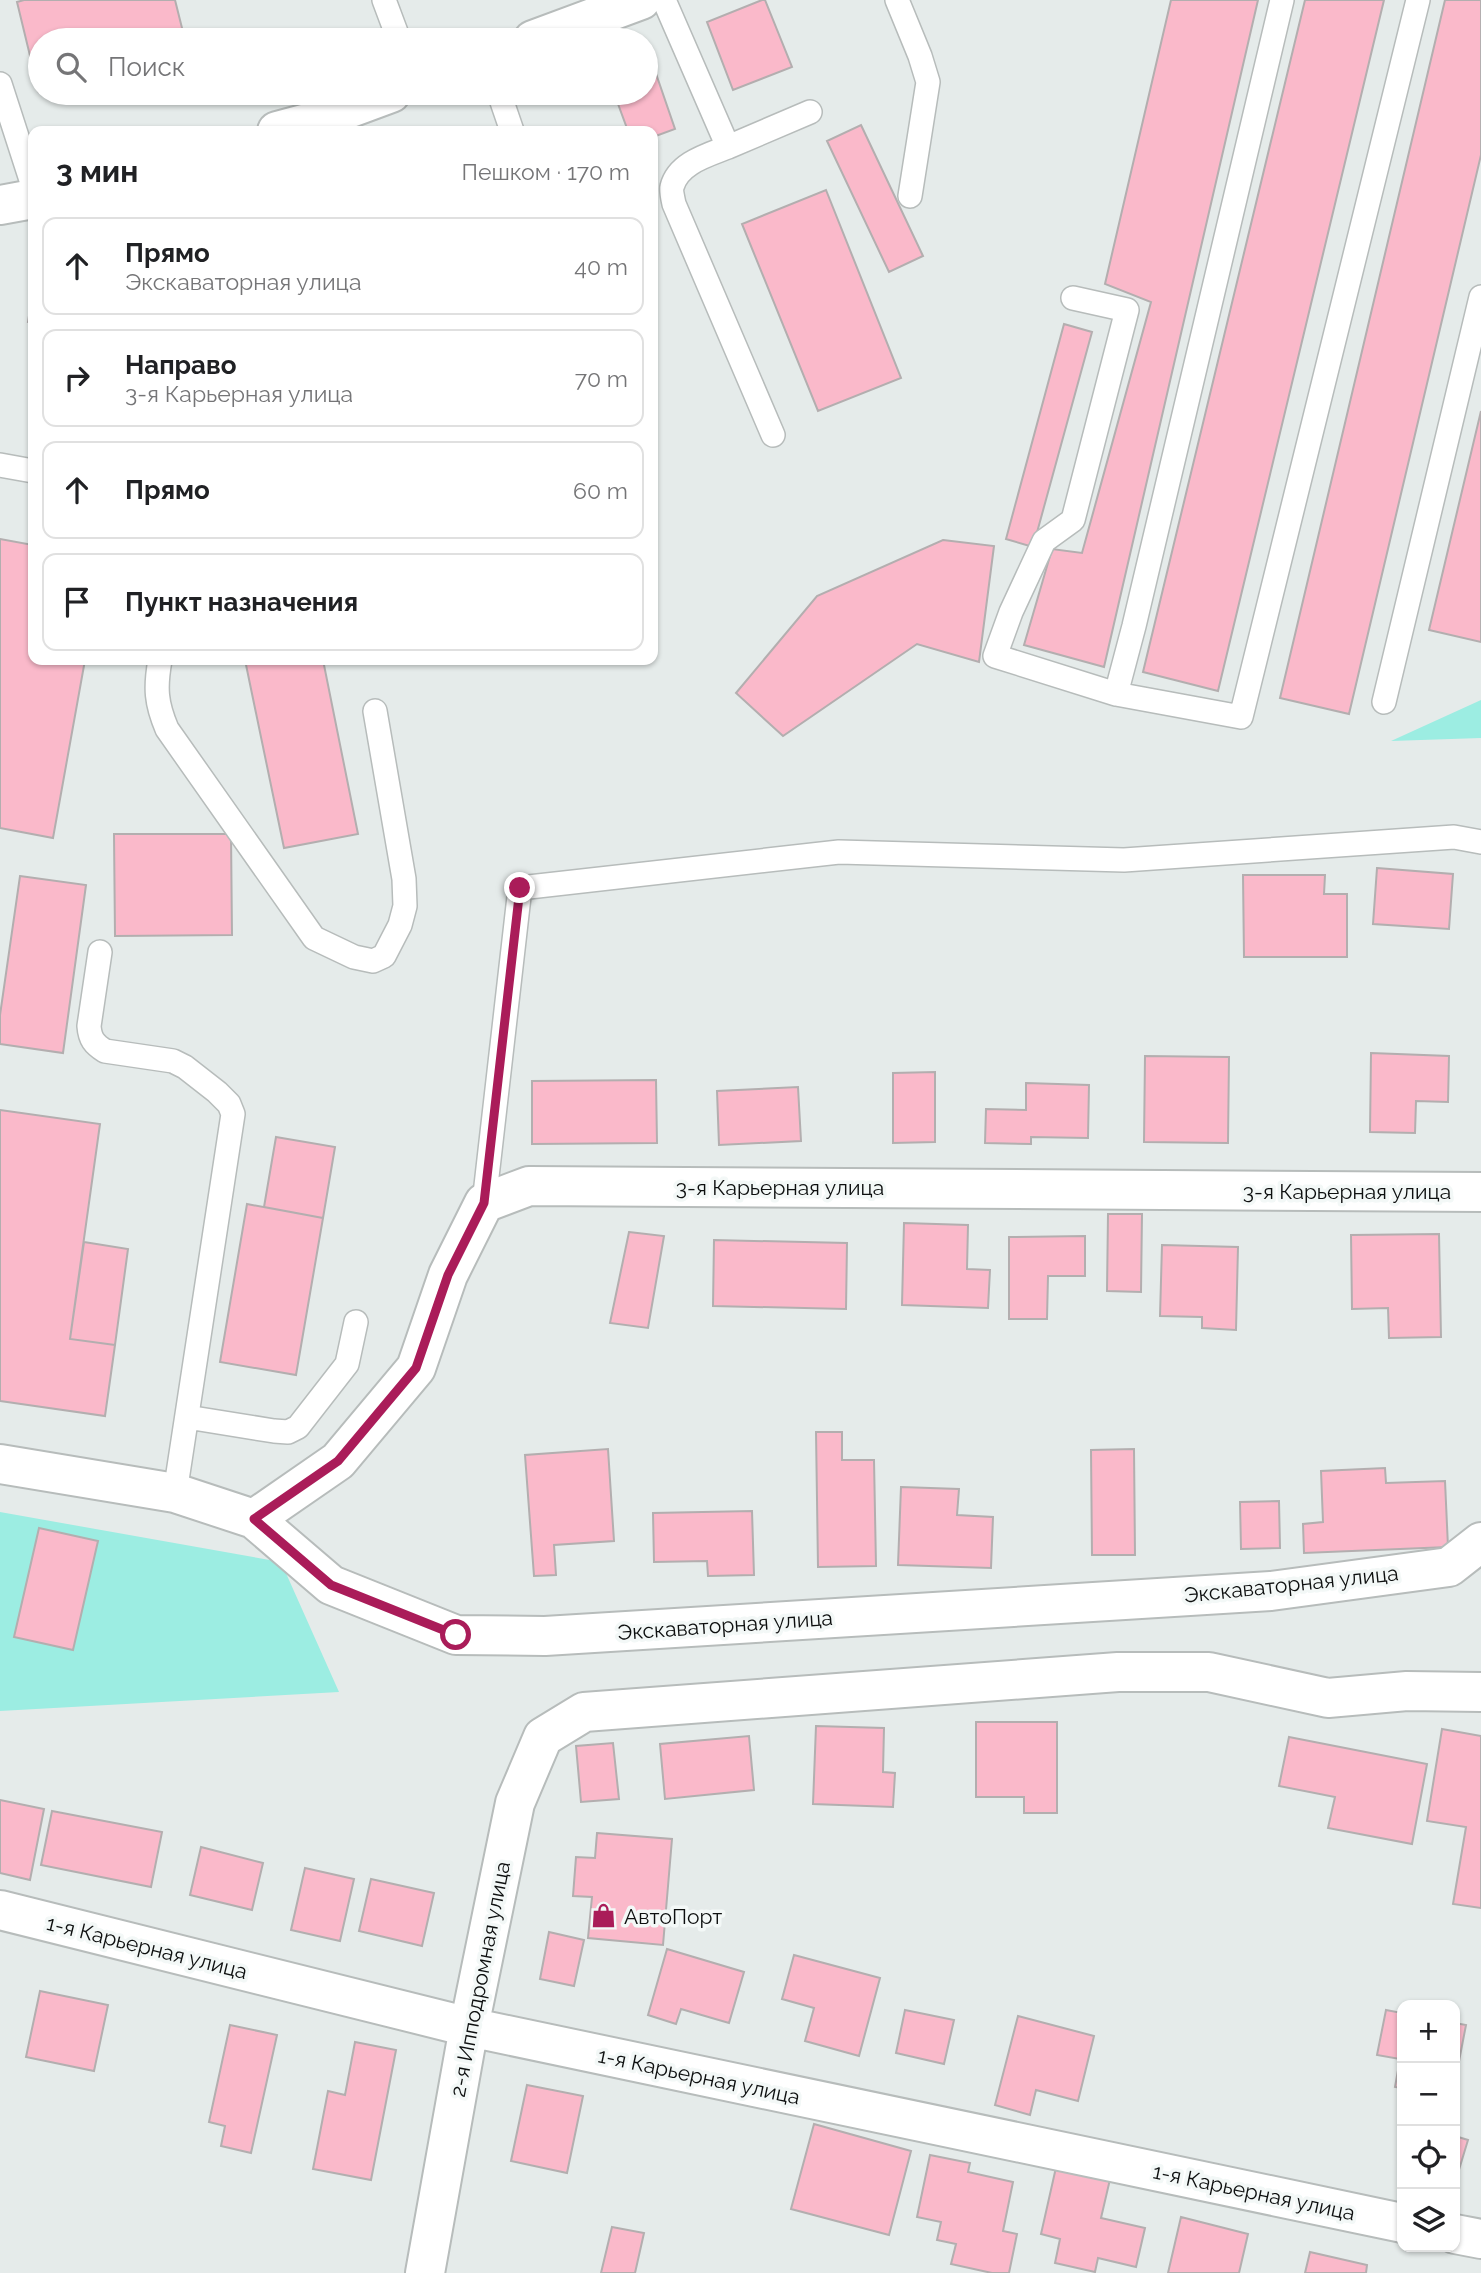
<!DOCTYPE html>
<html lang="ru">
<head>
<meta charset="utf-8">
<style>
  :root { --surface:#fff; --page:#f2f2f2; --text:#202124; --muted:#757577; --line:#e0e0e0 }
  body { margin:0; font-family:Raleway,sans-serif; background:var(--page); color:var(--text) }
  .controls { position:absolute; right:21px; bottom:21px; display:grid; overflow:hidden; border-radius:14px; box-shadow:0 2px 5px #0004 }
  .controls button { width:63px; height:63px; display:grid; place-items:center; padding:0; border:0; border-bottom:2px solid var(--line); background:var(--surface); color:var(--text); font:35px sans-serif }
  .stop { position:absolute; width:21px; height:21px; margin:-16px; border:5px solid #aa1c59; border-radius:50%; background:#fff }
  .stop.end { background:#aa1c59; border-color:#fff; box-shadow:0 2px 7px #0008 }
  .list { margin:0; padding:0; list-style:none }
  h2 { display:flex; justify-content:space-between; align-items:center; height:91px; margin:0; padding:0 28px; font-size:30px }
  h2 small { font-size:23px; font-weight:400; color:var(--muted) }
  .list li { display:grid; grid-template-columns:46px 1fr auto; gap:21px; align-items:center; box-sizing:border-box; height:98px; margin:0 14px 14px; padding:0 14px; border:2px solid var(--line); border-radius:14px }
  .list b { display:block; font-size:26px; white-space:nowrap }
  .list p { margin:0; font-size:23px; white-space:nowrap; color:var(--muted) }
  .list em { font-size:23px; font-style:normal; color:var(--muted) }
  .icon { flex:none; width:38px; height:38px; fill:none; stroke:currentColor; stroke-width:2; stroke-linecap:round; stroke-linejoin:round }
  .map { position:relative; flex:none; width:1481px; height:2273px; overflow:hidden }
  .search { position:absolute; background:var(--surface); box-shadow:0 2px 5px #0004; left:28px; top:28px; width:630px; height:77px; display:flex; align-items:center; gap:18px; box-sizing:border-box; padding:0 24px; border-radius:38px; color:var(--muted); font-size:26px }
  .panel { position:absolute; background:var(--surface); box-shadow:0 2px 5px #0004; left:28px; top:126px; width:630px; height:539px; border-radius:14px }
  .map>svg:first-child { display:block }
  .green { fill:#9cede2 }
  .building { fill:#fab9ca; stroke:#b3aeaf; stroke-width:2 }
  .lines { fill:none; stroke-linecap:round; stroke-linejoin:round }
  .lane-casing { stroke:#b7bcbb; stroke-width:26 }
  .street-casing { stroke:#b7bcbb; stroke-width:42 }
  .lane { stroke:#fff; stroke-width:23 }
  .street { stroke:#fff; stroke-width:38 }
  .route { stroke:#aa1c59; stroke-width:9 }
  .labels { text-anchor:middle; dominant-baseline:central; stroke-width:7; stroke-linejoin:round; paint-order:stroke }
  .street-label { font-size:21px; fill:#0d0f0f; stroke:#f3f8f7 }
  .poi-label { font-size:21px; fill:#0d0f0f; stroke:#f3f8f7; text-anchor:start }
</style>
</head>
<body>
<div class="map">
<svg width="1481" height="2273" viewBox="0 0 1481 2273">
  <rect width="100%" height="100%" fill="#e5ebea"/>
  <path class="green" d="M1481 700V738L1391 741Z
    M0 1512 281 1562 339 1692 0 1711Z"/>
  <path class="building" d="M24 0H175L185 40H40L39 93 17 2Z
    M762 0H765L792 67 733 90 707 22Z
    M1171 0H1258L1104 667 1024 645 1052 549 1082 553 1151 302 1105 284Z
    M1305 0H1384L1218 691 1143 672Z
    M1445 0H1481V155L1349 714 1280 698Z
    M652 62 675 129 653 137V131H628L614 93H646V64Z
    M861 125 923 256 889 272 827 141Z
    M826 190 901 378 818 411 742 224Z
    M33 291V323L28 322Z
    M1064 324 1092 332 1033 547 1006 539Z
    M1481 411V642L1429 630Z
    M0 539 33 545V660H85L53 838 0 828Z
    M943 540 994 546 979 662 917 644 783 736 736 693 817 596Z
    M245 660H323L358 834 284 848Z
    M114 834H231L232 935 115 936Z
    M1377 868 1453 874 1449 929 1373 924Z
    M1243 875H1325L1324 894H1347V957H1244Z
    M20 876 86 885 63 1053 0 1044V1015Z
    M1371 1053 1449 1056 1448 1102 1416 1101 1415 1133 1370 1132Z
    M1145 1056 1229 1057 1228 1143 1144 1142Z
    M935 1072V1142L893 1143V1073Z
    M656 1080 657 1143 532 1144V1081Z
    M1026 1083 1089 1085 1088 1138 1031 1137V1144L985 1143 986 1109 1026 1110Z
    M798 1087 801 1141 719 1145 717 1091Z
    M0 1110 100 1124 70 1339 115 1345 105 1416 0 1401Z
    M276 1137 335 1147 323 1218 264 1207Z
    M247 1204 323 1218 296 1375 220 1362Z
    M1108 1214H1142L1141 1292 1107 1291Z
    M904 1223 968 1225 967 1269 990 1270 988 1308 902 1305Z
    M629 1232 664 1236 648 1328 610 1323Z
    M1439 1234 1441 1337 1389 1338 1388 1308 1352 1309 1351 1235Z
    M1085 1236V1276H1048L1047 1319H1009V1237Z
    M714 1240 847 1243 846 1309 713 1306Z
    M84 1242 128 1249 115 1345 70 1339Z
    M1162 1245 1238 1247 1236 1330 1202 1328V1317L1160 1316Z
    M816 1432H842V1460H874L876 1566 818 1567Z
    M608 1449 614 1541 554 1545 556 1575 534 1576 525 1455Z
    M1134 1449 1135 1555H1092L1091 1450Z
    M1385 1468 1386 1483 1445 1481 1448 1547 1304 1553 1303 1524 1323 1522 1321 1471Z
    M901 1487 959 1489 957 1515 993 1517 991 1568 898 1565Z
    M1279 1501 1280 1548 1241 1549 1240 1502Z
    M752 1511 754 1575 708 1576 707 1561 654 1562 653 1513Z
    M39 1528 98 1541 73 1650 14 1637Z
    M976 1722H1057V1813H1024V1797H976Z
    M816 1726 884 1728 883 1772 895 1773 893 1807 813 1804Z
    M1442 1729 1481 1736V1908L1453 1904 1466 1827 1427 1821Z
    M749 1736 754 1790 665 1799 660 1744Z
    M1289 1737 1427 1764 1412 1844 1328 1828 1335 1797 1279 1786Z
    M613 1743 619 1799 581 1802 576 1746Z
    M0 1800 44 1809 30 1880 0 1873Z
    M52 1811 162 1832 151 1887 41 1865Z
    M597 1833 672 1839 663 1945 588 1938 592 1897 573 1896 576 1857 595 1858Z
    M201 1847 263 1863 252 1910 190 1895Z
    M305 1868 354 1879 340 1941 291 1930Z
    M371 1879 434 1893 422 1946 359 1931Z
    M549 1932 584 1940 574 1986 540 1979Z
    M667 1949 744 1972 729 2023 681 2009 676 2024 648 2015Z
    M794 1955 880 1978 859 2056 805 2041 814 2008 782 1999Z
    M40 1991 108 2005 94 2071 26 2057Z
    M905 2010 954 2020 944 2064 896 2053Z
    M1386 2010 1402 2013V2088L1395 2087 1400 2059 1377 2055Z
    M1018 2016 1094 2036 1078 2101 1036 2090 1030 2115 995 2105Z
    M1455 2023 1466 2025 1455 2082Z
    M230 2025 277 2035 251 2153 221 2146 225 2126 209 2122Z
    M355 2042 396 2050 371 2180 313 2169 328 2091 345 2095Z
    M527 2085 583 2096 567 2173 511 2161Z
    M814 2124 911 2151 889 2235 791 2209Z
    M1455 2136 1468 2140 1455 2183Z
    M930 2155 970 2163 968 2172 1013 2182 1003 2231 1017 2234 1009 2273H992L951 2264 956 2244 937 2240 941 2222 917 2217Z
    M1057 2163 1111 2175 1101 2218 1145 2228 1136 2267 1098 2258 1095 2272 1055 2263 1060 2239 1041 2234Z
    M1181 2217 1248 2234 1239 2273H1168Z
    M612 2227 644 2233 635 2273H601Z
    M1310 2252 1367 2265 1366 2273H1305Z"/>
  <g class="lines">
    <defs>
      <path id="lane" d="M384 0 399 40
        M664 0 728 147 810 112
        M897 0 920 56 928 82 910 196
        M0 84 33 186
        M499 93 512 131
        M728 147C708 155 678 163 672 187 671 191 673 199 674 204L773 435
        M1073 298 1127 310 1073 520 1044 541 1011 612 995 656 1116 694 1134 626 1282 0
        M0 465 33 471
        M160 660C155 688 156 703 167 729L314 938 354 957 373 961 384 956 400 925 405 906 404 879 375 711
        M1116 694 1241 717 1418 0
        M1384 702 1481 297
        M100 952 89 1026C90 1039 94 1044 105 1051L173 1061 185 1067 217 1092 229 1104 233 1114 175 1493
        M484 1203 520 888 839 852 1124 860 1454 837 1481 842
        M187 1417 274 1431 288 1432 298 1427 347 1364 356 1322"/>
      <path id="street" d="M533 40 641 0
        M277 131 318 120 391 93
        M0 205 33 199
        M0 1464 175 1493 254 1519 331 1585 456 1635 545 1636 1271 1591 1449 1567 1481 1542
        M254 1519 338 1461 416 1368 448 1275 484 1203 529 1186 1481 1192
        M0 1910 469 2027 1402 2223
        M1455 2234 1481 2239
        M425 2273 469 2027 515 1803 543 1737 584 1712 1118 1672H1209L1328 1698 1407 1691 1481 1692"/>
    </defs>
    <use href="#lane" class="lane-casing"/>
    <use href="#street" class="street-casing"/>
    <use href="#lane" class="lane"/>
    <use href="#street" class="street"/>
  </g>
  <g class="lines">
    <path class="route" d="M456 1635 331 1585 254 1519 338 1461 416 1368 448 1275 484 1203 520 888"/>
  </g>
  <defs>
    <symbol id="shop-bare" viewBox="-9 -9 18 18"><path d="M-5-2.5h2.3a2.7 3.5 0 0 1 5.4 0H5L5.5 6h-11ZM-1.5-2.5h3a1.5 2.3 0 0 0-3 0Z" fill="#aa1c59" stroke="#f3f8f7" stroke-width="2.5" paint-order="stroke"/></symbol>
  </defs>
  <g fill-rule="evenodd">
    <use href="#shop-bare" x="586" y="1898" width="35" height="35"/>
  </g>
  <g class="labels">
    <g class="street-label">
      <text x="780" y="1187">3-я Карьерная улица</text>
      <text x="1347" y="1191">3-я Карьерная улица</text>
      <text transform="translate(1291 1584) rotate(-6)">Экскаваторная улица</text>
      <text transform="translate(725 1625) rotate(-4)">Экскаваторная улица</text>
      <text transform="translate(147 1947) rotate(14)">1-я Карьерная улица</text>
      <text transform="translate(480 1979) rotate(-79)">2-я Ипподромная улица</text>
      <text transform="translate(699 2076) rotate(12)">1-я Карьерная улица</text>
      <text transform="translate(1254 2192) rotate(12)">1-я Карьерная улица</text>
    </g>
    <g class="poi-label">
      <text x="624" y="1916">АвтоПорт</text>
    </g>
  </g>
</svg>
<div class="controls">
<button>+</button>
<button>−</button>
<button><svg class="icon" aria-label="locate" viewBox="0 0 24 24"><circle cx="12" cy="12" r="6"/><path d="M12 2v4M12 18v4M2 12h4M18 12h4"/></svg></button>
<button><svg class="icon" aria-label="layers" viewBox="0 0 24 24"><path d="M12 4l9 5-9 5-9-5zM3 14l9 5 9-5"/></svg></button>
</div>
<div class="stop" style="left:456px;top:1635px"></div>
<div class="stop end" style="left:520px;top:888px"></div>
<div class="search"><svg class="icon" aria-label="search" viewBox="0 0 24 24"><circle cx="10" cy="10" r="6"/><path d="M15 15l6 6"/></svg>Поиск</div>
<section class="panel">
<h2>3 мин<small>Пешком · 170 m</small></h2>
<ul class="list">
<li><svg class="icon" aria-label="ahead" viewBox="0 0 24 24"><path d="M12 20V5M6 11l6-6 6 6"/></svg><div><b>Прямо</b><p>Экскаваторная улица</p></div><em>40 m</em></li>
<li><svg class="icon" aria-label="right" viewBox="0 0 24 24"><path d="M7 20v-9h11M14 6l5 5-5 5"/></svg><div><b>Направо</b><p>3-я Карьерная улица</p></div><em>70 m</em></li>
<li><svg class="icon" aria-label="ahead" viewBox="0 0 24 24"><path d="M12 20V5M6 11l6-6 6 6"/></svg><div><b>Прямо</b></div><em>60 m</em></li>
<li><svg class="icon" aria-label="arrive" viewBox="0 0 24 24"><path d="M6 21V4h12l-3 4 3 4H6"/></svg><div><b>Пункт назначения</b></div></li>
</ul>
</section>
</div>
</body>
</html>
